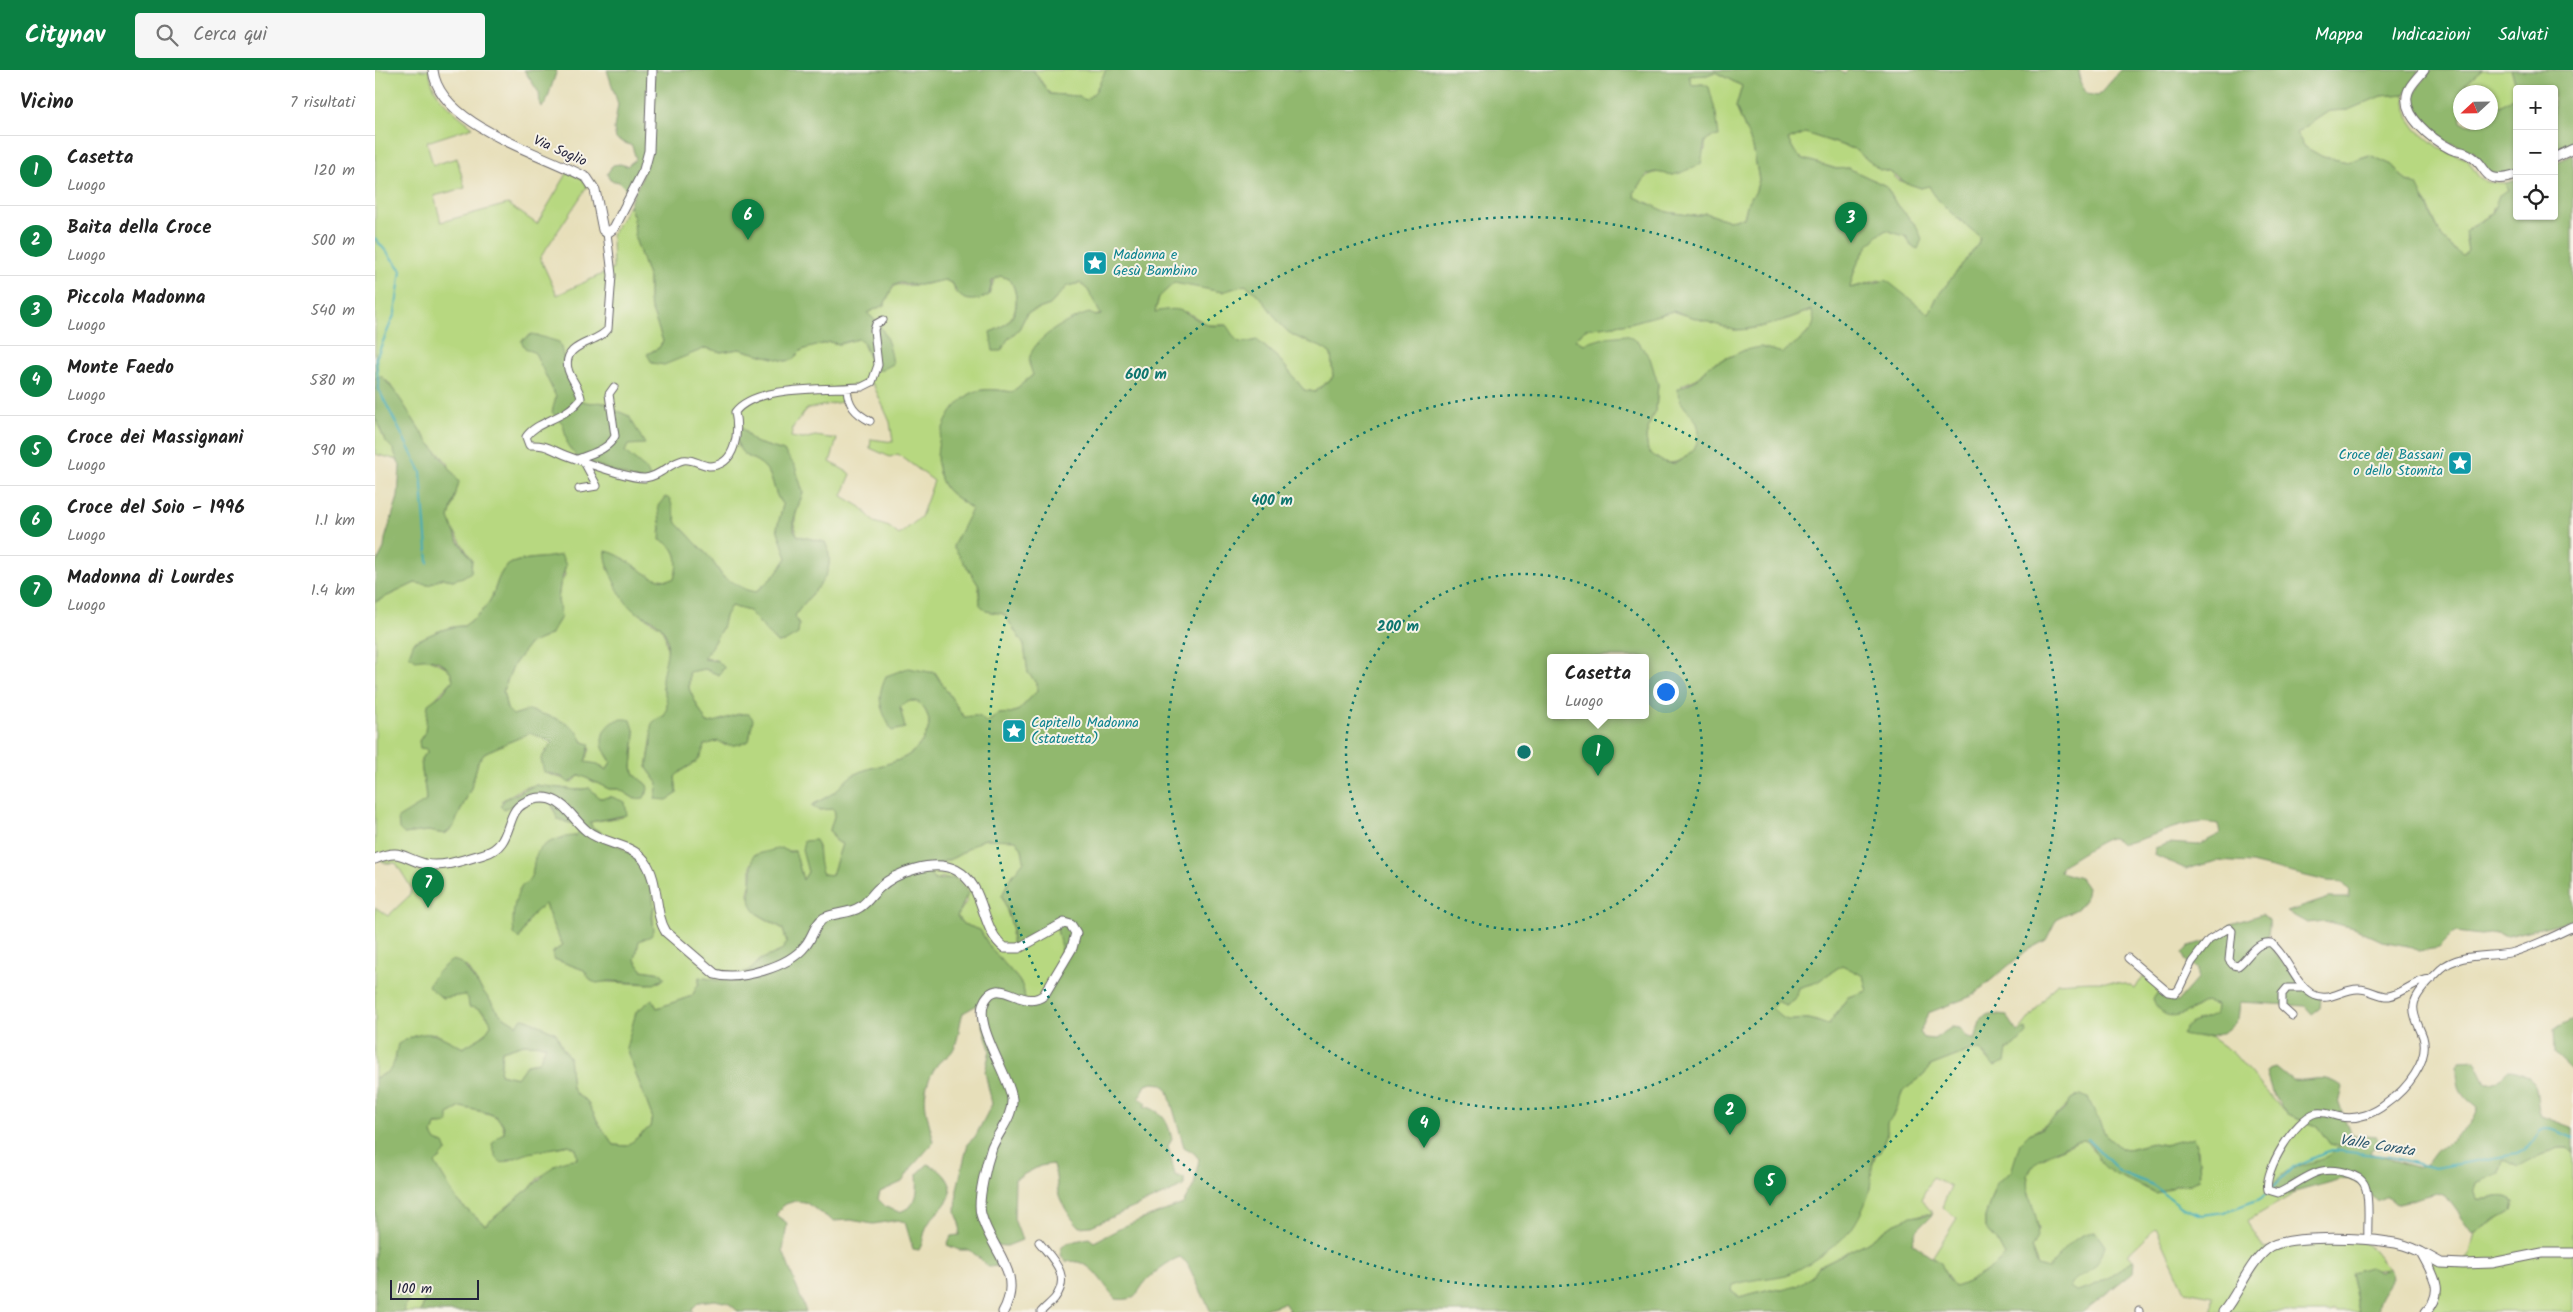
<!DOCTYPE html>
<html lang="it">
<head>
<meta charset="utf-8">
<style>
  :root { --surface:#fff; --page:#f6f6f6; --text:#222; --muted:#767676; --line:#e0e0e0; --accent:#0b8043 }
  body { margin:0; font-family:Kalam,sans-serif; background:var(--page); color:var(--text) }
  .controls { position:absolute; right:15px; top:15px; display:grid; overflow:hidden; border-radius:5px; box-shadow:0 1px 4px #0004 }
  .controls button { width:45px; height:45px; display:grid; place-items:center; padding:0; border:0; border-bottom:1px solid var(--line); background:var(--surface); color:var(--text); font:25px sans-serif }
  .compass { position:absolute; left:2078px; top:15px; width:45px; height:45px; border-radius:50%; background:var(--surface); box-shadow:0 1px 4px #0004; rotate:248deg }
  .scale { position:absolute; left:15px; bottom:12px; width:89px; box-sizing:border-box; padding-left:5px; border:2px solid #22223b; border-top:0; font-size:14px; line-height:18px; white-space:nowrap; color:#22223b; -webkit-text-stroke:4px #f7f3e8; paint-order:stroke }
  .you { position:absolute; left:1290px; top:621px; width:18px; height:18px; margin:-12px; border:4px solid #fff; border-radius:50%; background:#1a73e8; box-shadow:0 0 0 8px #1a73e833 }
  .badge { display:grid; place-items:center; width:32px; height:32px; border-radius:50%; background:var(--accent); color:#fff; font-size:16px; font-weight:700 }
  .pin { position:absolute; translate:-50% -41px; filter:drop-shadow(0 1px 2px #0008) }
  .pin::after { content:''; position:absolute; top:26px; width:18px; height:15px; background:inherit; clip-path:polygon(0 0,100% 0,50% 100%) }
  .popup { position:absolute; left:1172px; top:584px; width:102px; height:65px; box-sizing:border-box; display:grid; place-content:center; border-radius:5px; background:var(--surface); filter:drop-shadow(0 1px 4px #0005); font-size:16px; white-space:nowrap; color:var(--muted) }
  .popup b { font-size:19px; color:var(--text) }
  .popup::after { content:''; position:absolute; left:50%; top:100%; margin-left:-10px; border:10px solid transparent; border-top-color:var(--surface) }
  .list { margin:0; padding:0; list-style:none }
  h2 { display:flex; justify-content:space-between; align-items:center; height:65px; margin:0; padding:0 20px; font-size:21px }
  h2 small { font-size:16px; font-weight:400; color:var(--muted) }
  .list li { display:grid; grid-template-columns:32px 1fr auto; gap:15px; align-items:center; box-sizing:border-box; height:70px; padding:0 20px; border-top:1px solid var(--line) }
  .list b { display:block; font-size:19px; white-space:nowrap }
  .list p { margin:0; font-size:16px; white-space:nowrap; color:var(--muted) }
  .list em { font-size:16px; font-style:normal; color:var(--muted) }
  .icon { flex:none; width:28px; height:28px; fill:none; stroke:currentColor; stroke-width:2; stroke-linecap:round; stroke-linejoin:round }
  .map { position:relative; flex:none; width:2198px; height:1242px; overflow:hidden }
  header { display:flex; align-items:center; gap:30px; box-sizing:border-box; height:70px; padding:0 25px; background:var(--accent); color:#fff }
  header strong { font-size:24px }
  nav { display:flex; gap:28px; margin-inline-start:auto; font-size:18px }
  .search { width:350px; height:45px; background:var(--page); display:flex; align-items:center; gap:12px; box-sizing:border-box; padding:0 18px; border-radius:5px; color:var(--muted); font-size:19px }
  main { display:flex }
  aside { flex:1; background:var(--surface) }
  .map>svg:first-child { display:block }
  .green { fill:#b7d880; stroke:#6c7d5e; fill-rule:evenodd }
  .forest { fill:#91b86e; stroke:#5a6d54; fill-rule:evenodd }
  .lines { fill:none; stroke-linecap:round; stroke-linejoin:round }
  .stream { stroke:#3dacba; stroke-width:2 }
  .minor-casing { stroke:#676467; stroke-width:9 }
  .tertiary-casing { stroke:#676467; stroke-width:11 }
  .minor { stroke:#fff; stroke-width:7 }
  .tertiary { stroke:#fff; stroke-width:9 }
  .ring { fill:none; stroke:#0f766e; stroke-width:2.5; stroke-dasharray:2.5 5 }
  .labels { text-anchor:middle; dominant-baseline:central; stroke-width:4; stroke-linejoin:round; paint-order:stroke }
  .street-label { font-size:14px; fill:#22223b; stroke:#f7f3e8 }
  .culture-label { font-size:14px; fill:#0d838f; stroke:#f7f3e8; text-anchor:start }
  .water-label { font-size:15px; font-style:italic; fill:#2d596e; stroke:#f7f3e8 }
  .centre { fill:#0f766e; stroke:#f7f3e8; stroke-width:2.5 }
  .ring-label { font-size:15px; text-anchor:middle; font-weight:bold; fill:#0f766e; stroke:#f7f3e8; stroke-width:4; stroke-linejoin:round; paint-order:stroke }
</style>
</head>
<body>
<header>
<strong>Citynav</strong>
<div class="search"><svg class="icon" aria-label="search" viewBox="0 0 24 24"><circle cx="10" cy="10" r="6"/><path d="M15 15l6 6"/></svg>Cerca qui</div>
<nav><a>Mappa</a><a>Indicazioni</a><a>Salvati</a></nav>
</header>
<main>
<aside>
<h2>Vicino<small>7 risultati</small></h2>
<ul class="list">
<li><span class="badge">1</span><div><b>Casetta</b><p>Luogo</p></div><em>120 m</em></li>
<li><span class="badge">2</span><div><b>Baita della Croce</b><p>Luogo</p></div><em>500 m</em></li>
<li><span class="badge">3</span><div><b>Piccola Madonna</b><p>Luogo</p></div><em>540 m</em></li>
<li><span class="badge">4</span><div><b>Monte Faedo</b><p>Luogo</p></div><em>580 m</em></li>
<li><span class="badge">5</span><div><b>Croce dei Massignani</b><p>Luogo</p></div><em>590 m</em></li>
<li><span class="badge">6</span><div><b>Croce del Soio - 1996</b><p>Luogo</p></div><em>1.1 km</em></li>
<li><span class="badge">7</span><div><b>Madonna di Lourdes</b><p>Luogo</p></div><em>1.4 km</em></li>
</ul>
</aside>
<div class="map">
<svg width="2198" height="1242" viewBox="0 0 2198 1242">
  <rect width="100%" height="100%" fill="#f7f3e8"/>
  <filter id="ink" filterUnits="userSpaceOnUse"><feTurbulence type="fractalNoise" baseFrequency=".02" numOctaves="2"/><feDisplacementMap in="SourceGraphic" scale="10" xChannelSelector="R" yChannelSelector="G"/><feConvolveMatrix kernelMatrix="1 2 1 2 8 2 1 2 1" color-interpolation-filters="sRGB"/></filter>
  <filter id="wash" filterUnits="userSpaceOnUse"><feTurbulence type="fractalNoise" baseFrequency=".0096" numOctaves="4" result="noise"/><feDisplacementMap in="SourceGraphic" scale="20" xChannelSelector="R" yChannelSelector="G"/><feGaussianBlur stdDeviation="1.12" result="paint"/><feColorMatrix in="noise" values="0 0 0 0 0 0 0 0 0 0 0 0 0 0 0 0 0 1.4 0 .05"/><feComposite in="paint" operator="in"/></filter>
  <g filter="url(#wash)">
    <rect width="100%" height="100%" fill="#e7dfba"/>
    <path class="green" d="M0 0H54C57 27 78 41 98 57L52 72 58 95 82 88 90 118 59 126 66 152 133 134 162 154 193 102 207 109 212 117 165 188 182 225 238 199 237 165 254 135 259 148 260 168 274 209V232L288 271 284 278 277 281V293L289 294 331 278 346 282 364 279 410 291 417 290 427 280 454 272 464 274 483 269 487 271 496 292 492 243 509 235C523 207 517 217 544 215 552 215 561 211 570 210L578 214 580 222C594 230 599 232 614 225L620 207 625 206 635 209C648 233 640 254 615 262L633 269 644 259 652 243 675 235 692 216 705 213 713 220 726 244C692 255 668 257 654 294L659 304 637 322C624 320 607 317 595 324 568 341 552 388 570 417 573 423 591 434 597 439L579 476 604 516V525L611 541 629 544 649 575 653 603 662 613V621L644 640 636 643 624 644 611 653 589 648 560 602 511 606 528 643 525 637C534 629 543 628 550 640 556 650 555 658 549 668 534 696 505 692 480 704 471 709 468 716 460 722 453 727 444 731 437 735L443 740 458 739 460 744 455 760 460 771 467 774 457 805 448 804 444 798 443 776 428 780 433 802 428 810 420 781H410L376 794V812L373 823 384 845 408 859 412 873 406 881 385 890 375 900 346 911 324 907V913L317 926 282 938 277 929 270 936 251 978 277 1046 275 1057 252 1076 239 1075 225 1056 212 1031 202 1025 197 1018 194 987 188 979 181 963 152 949 142 955 126 945 120 939 91 896 67 928 90 924 116 951V955L108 966 88 978 59 963 21 983 20 994 13 1002 0 1008V837L13 846 33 827 37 819 21 793H8L4 789 0 790V532L40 513 54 515 67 508 78 510 97 490 76 456 74 448 81 423 73 393 53 372 14 313 6 306 0 308ZM498 314 515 352 518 372 496 369 495 378 515 387 523 384 559 411 546 447 524 465 514 457 499 452 486 437 467 426 476 404 455 392 462 369 440 366 428 369 416 367 418 357 432 339 466 332 470 316ZM362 352 379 372 409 381 428 422C424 437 415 452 423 466L450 472C465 506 434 522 420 546L424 555 409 572 402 573 374 541 356 536 350 546 347 558 329 589C339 587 343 590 349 598L344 605 330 599 314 602C315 608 313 613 314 618 314 621 330 651 332 653L342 652 366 643 351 676 343 671 329 675C325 697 313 693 300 707L302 724 282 722 283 713 272 698 276 672 292 640 293 631 289 621 293 584 290 566 286 557 257 539 232 497 249 488C262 501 281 513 299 509 306 486 301 481 285 464L286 458 284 446 298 442 302 453 336 489 348 507 372 520 381 522 401 504 412 488 402 458 408 435C399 425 400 414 394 403 380 380 358 396 362 352ZM186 486 190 505 185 515 183 530 186 547 175 565 154 574 138 596 128 621 132 639 138 645 154 640 193 654 215 679 210 692 227 696 231 700 236 692 231 684 260 663 257 698 261 706 272 715V724L260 729 244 719H234L205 705 198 712 173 704 166 689 177 672 155 663 111 682 103 692 96 718 78 757 70 764 53 761 29 764 46 735 51 731C51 716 46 704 46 689L52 683V679L44 671 50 662 58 631 78 610C75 594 65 596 52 588 47 584 43 577 39 572 55 565 71 556 89 556 98 549 108 542 114 532 122 521 122 499 137 493 152 487 170 489 186 486ZM160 715 201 720 215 718 224 728 237 727 248 747 215 752 217 757 229 764 279 836C275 855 286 862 264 870L260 890 267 900 286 903 290 908 285 912 273 914 216 911 209 900 179 889 178 882 188 875 179 858 170 834 156 846 144 868 142 826 157 806 160 787 188 768 200 766 204 762 199 754 190 752 178 740 177 732 154 730 136 736 126 731 146 719Z
      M658 0H731V1L720 22 711 30 702 26 675 24Z
      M2107 0H2136L2143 17 2142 25 2116 42V22H2086L2085 47C2078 23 2091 13 2107 0Z
      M1340 2 1367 16 1361 37 1378 77 1384 110 1380 123 1373 131 1369 148 1352 150 1331 143 1321 146 1292 142 1260 127 1259 123C1272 106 1275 98 1298 105L1330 80V71L1336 67 1328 14 1317 15 1314 5H1332Z
      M2030 24 2033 47 2042 60 2065 79 2092 89 2103 106 2111 112 2130 113 2133 120 2118 139 2117 144 2093 158 2090 167 2093 181 2090 186H2087L2068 169 2051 132 2037 112 2031 111 2017 95 1994 85 1973 92 1948 87 1930 77 1921 63 1954 41 1973 40 2006 26Z
      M1430 63 1479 79 1505 100 1515 102 1523 110 1546 118 1554 115C1563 136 1588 151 1605 167L1603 174 1562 227 1554 244 1504 210 1475 218C1479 195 1491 172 1511 160L1532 167 1536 176 1542 157 1520 132 1511 116 1473 98 1462 99 1426 88 1420 82 1413 70Z
      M799 212 847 222 870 215C888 225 896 244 909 258 922 272 943 271 956 284L958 307 940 322 929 320 905 290 887 274 868 273 859 270 851 255H833L812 242H780L784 227Z
      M1437 240 1440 246 1439 255 1423 274 1408 283 1370 280 1333 296 1323 308 1307 315 1308 335C1314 342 1321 348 1324 357 1329 375 1308 397 1289 392 1283 391 1278 385 1273 382L1271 367 1276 349 1281 341 1283 314 1263 272 1258 270 1209 274 1201 269 1210 259 1255 253 1298 241 1359 260C1385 260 1413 249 1437 240Z
      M0 347 10 371 18 379 23 390 0 384Z
      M610 769H641L647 779 650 791 634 810 627 826 637 856 636 865 649 876 658 864 679 857 682 859 686 877 685 888 668 929 659 935H651L648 917 643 909 615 877 605 860 588 854 582 846 592 831 568 807 559 810 554 802C562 792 571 792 582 786 592 780 599 773 610 769Z
      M1467 895 1488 905 1492 921 1473 927 1453 955C1446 953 1436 948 1429 949 1411 951 1411 952 1397 938L1402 931 1411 936 1420 930 1422 918 1442 912Z
      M1768 906 1786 918 1778 930 1814 942 1830 932 1841 935 1840 944 1832 950 1821 951 1823 968 1835 967 1858 983 1912 1045 1942 1056 1955 1074 1964 1076 1959 1084 1905 1125 1920 1123 1872 1151 1889 1179 1921 1170 1988 1172 1998 1179 2014 1199 1976 1202 1984 1242H1962L1958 1239 1956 1242H1837L1838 1226 1810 1221 1781 1158 1753 1184 1759 1189C1743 1202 1722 1217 1701 1222L1695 1217 1699 1209 1705 1205 1684 1187 1673 1199 1663 1196 1656 1178 1664 1159 1652 1117 1653 1105 1660 1092 1704 1070C1712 1070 1714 1072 1717 1079L1750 1107 1781 1124 1802 1115 1816 1114 1825 1105 1823 1079 1777 1073 1753 1079 1746 1078 1730 1064 1713 1029H1696C1686 1044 1670 1057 1654 1064L1636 1102 1621 1113 1610 1147V1158L1622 1171 1630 1186C1621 1197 1594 1213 1580 1217 1571 1207 1569 1195 1558 1186L1582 1148 1567 1137 1576 1116 1557 1108 1546 1129 1558 1144H1548L1518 1154 1491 1173 1444 1196 1436 1207 1422 1216 1407 1220 1395 1219 1364 1227 1356 1221 1358 1215 1374 1209 1413 1204 1425 1198 1473 1163 1495 1121V1101L1512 1053 1517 1048 1528 1021 1549 1005 1555 996 1599 979 1607 981 1613 990 1641 975 1643 962 1682 913C1701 912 1746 907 1760 919Z
      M149 974 171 975 164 992 152 994 142 1008 125 1004 127 981Z
      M86 1037C134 1048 127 1045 133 1092 145 1081 178 1079 194 1075L201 1079 202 1089 164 1107 157 1116 110 1155 83 1132 59 1093 66 1088 57 1064 60 1055H68L73 1044Z
      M2184 1078H2193L2198 1084V1242H2053C2073 1223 2061 1213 2055 1191L2084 1197 2095 1183 2100 1162 2137 1141 2139 1131C2126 1121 2117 1131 2102 1129L2099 1120 2101 1113 2118 1106 2128 1089 2166 1085Z
      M43 1216 51 1224 46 1242H29L30 1235Z"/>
    <path class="forest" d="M149 0H182L171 33 167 37 165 34 164 23Z
      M232 0H275L271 79 266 97 254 122 244 112 235 110 232 104 238 95 245 94 252 96 261 89 257 76 241 69 239 59 243 34Z
      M280 0H658L675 24 702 26 711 30 720 22 731 0H1464L1470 4 1473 0H1704L1705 12 1712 24 1723 26 1746 0H2044L2030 24 2006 26 1973 40 1954 41 1921 63 1930 77 1948 87 1973 92 1995 85 2017 95 2031 111 2042 115 2068 169 2087 186 2093 181 2090 161 2117 144 2124 125 2133 120 2130 113 2142 110V146H2179V93L2198 85V850L2133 866 2121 863 2106 865 2080 862 2064 878 2044 881 2038 877 2007 871 1979 858 1950 851 1932 853 1912 842 1954 828H1974L1975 821 1967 812 1952 811 1876 793 1842 791 1811 799 1779 785 1780 778 1794 773 1823 775 1845 764 1843 754C1808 747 1780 768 1747 774 1744 772 1740 769 1737 768 1730 767 1697 790 1687 795L1685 802 1705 808 1712 818 1710 830 1702 839 1682 848 1671 870 1651 881 1597 926 1553 943 1545 962 1549 968 1559 969 1577 957 1585 958 1591 966 1600 970 1606 948 1614 944 1632 946 1643 962 1651 959 1652 963 1641 975 1632 979 1630 992 1619 996 1607 981 1599 979 1555 996 1549 1005 1528 1021 1517 1048 1512 1053V1063L1505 1082 1499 1085C1496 1097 1497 1112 1494 1123 1490 1136 1483 1150 1475 1161 1464 1174 1427 1200 1411 1205 1393 1209 1376 1209 1358 1215L1356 1221 1364 1227 1395 1219 1407 1220 1421 1216 1436 1207 1444 1196 1491 1173 1518 1154 1535 1147 1558 1144 1541 1161 1537 1173 1566 1193 1573 1209 1580 1217C1594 1213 1620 1197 1630 1186L1622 1171 1610 1158V1147L1621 1113 1636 1102 1645 1073 1654 1064 1666 1059 1689 1040 1696 1029 1706 1025 1713 1028 1730 1064 1746 1078 1753 1079 1777 1073 1790 1075 1818 1067C1823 1079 1826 1097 1824 1110L1816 1114 1802 1115 1781 1124C1766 1113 1745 1110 1731 1098 1722 1091 1720 1075 1710 1070 1698 1070 1688 1078 1678 1082 1620 1108 1682 1147 1656 1178L1663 1196 1673 1199C1688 1183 1698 1163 1721 1162L1730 1175C1727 1184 1724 1193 1716 1200 1708 1207 1700 1206 1695 1217L1701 1221C1722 1217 1743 1202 1759 1189L1758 1202 1708 1242H912L914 1240 909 1233 880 1242H836L812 1193 805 1187C794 1191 784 1199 775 1207 761 1220 764 1232 741 1229 726 1213 716 1187 691 1192L686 1185V1178L692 1173 714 1168 719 1172 752 1155 808 1134 819 1115 824 1089 819 1083 809 1077 793 1021 788 1014 777 1013 771 1015 764 1028 772 1033 769 1036C788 1041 793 1052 797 1069L793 1076 800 1105 809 1108V1116L716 1156 704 1157C696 1148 686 1134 683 1122 681 1111 682 1104 677 1094L665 1096 640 1109 639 1149 647 1170 632 1176 615 1175 622 1196 614 1197 595 1180H584L572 1175 576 1166 584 1165 585 1153 581 1143 582 1119 587 1098 593 1073 600 1067 617 1034 610 1002 615 980 602 935 588 943C584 954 584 970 578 980 574 987 566 989 562 995 542 1024 552 1042 559 1072L536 1098 527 1112 505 1122 503 1129 511 1137 524 1142C543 1136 543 1123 542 1104L553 1094C567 1099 582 1115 573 1130 568 1139 558 1145 553 1154 548 1163 549 1171 544 1180L538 1179 530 1152 523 1150 498 1154 476 1150 458 1151 430 1132 420 1131 408 1135 401 1145 412 1153 408 1181 431 1242H364L353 1233 340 1230 324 1232 317 1239 318 1242H46L51 1225 43 1216 30 1235 29 1242H0V1008C22 1000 18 993 23 974 53 957 60 963 88 978L108 966 116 955C115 944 104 938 94 937L93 928 90 925 67 928 53 916C57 906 69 895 78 890L87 893 126 945 142 955 147 948 152 949 181 963 188 979 194 987 197 1018 202 1025 212 1031 225 1056 239 1075 252 1076 275 1057 277 1046 251 978 261 942 277 929 282 938 317 926 324 913V907L346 911 375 900 385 890 406 881 412 873 408 859C385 842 371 848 376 812 378 803 376 795 379 785L406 778 415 782 420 781 428 810 433 802 427 780 429 771 440 770C446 780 442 793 448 804L457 805 467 774 461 771 455 760 460 743 458 739 443 740 436 736C444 731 452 727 460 722 467 716 470 709 480 704 505 692 534 696 549 668 555 658 556 650 550 640 543 628 534 629 525 637L530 658 517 661C506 639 500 630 511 606L533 598 560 603 589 647C599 646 605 643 611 653L624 644 636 643 644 640 662 621V613L653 603 649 575 629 544 611 541 605 535 604 516 578 476 597 439C591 434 573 423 570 417 552 388 567 341 595 324 607 317 624 320 637 322L658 305C656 299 653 292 655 286 662 265 695 249 714 243L721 246 726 245 713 220 705 213 692 216 675 235 652 243 644 259 633 269 626 281H618L615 262C641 254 648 233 635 209L625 206 617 211 614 225C599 233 584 233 578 214L570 210 544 215 525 213 518 216 509 235 492 243C509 256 515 273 518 294L507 300H502L487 271 483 269 464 274 454 272 427 280 417 290 410 291 364 279 346 282 331 278 289 295 277 293 272 284 284 278 288 271 274 232V209L260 168 259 148 254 135 267 107ZM1340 2 1367 16 1361 37 1378 77 1384 110 1380 123 1373 131 1369 148 1352 150 1331 143 1321 146 1292 142 1260 127 1259 123 1272 105 1280 102 1298 105 1305 103 1326 94 1330 71 1336 67 1344 66 1341 44 1334 17 1328 14 1317 15 1314 6 1332 5ZM1430 63 1479 79 1505 100 1515 102 1531 113 1546 118 1554 116C1563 135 1588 152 1605 167L1603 174 1562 227 1554 244 1511 210 1475 218C1479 195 1491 172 1511 160L1532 167 1536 176 1543 179 1547 169 1542 157 1520 132 1511 116 1473 98 1461 99 1426 88 1420 82 1413 70ZM799 213 847 222 870 215C888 225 896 244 909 258 922 272 942 271 956 284L958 307 940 322 929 320 905 290 882 270C859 276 863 271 851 255 845 255 836 257 831 254 808 243 809 235 780 242L784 227ZM1436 240C1448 261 1420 271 1408 283L1386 277 1370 280 1333 296 1323 309 1303 319C1302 341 1329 345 1323 369 1320 378 1320 379 1313 384 1309 388 1306 392 1300 393 1289 395 1282 388 1273 381L1271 367 1276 349 1281 341 1283 314 1275 288 1263 272 1251 265 1232 267 1209 274 1201 269 1210 259 1255 253 1298 241 1359 260C1385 260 1412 249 1436 240ZM1176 587H1270V645H1176ZM610 769 641 770 647 779 649 791 634 810 627 826 637 856V873L642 877 649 876 658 864 679 857 682 859 686 877 685 888 668 929 659 935H651L648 917 643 909 615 877 605 860 588 854 582 847 593 823 580 808 559 810 554 802C562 791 571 792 582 786 592 780 599 773 610 769ZM1467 895 1488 906 1492 921 1473 927 1453 955C1446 953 1436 948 1429 949 1411 951 1411 952 1397 938L1402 931 1411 936 1420 930 1423 918 1442 912ZM149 974 171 975 164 992 152 994 142 1008 125 1004 127 981ZM86 1037C101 1041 132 1042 129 1063L123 1066 117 1074 121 1087 126 1093 154 1083 194 1075 201 1079 202 1089C178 1089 172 1104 156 1117 140 1129 126 1143 110 1155L83 1132 60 1093 72 1081 69 1074 61 1071 57 1064 60 1055 73 1053V1044Z
      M2055 0H2107C2079 23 2085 19 2086 52 2096 58 2102 53 2116 52V42L2142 25V100L2134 103 2115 104 2098 82 2070 71 2048 54 2041 44 2038 28 2043 17Z
      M2136 0H2198V76L2179 83V19H2143Z
      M157 264 184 272C191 287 190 328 211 332 217 334 223 331 230 333L236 338 254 346 270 374 253 375 250 382 272 400 275 408 268 412 203 388 193 376 188 354 177 342 181 327 160 283 150 278 146 271Z
      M6 306C25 324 36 348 51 369 62 384 74 394 84 412L74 448 82 469 97 490 96 502 88 507 78 510 67 508 54 515 40 513 0 532V496L9 478 10 469 23 427 25 396 18 379 10 371 0 347V308Z
      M362 352 379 372 409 381 420 396 428 422 419 449V460L423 466 450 472C466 506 434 522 420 546L424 555 423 564 409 572 402 573 374 541 356 536 350 546 347 558 329 589 343 591 349 597 344 605 330 599 314 602C315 608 313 613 314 618 314 620 330 651 332 653 347 652 359 642 374 644L378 649 374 671C362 675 354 678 343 671L329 675C325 698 313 692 300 707L302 724 292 730 280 729 283 713 272 698C273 690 275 682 276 674 278 658 270 653 289 646 297 629 286 623 287 609 289 592 299 572 286 557 279 548 265 546 257 539 246 530 229 495 231 481 256 486 272 515 299 509 304 492 304 477 285 470L286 458 283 436 290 427 295 429 302 453 336 489 348 507 372 520 381 522 401 504 412 488 402 458 408 435C399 425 400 414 394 403 380 380 358 396 362 352Z
      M186 485 191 495 185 515 183 530 186 547 175 565 154 574 138 596 128 621 132 639 138 645 154 640 180 648 193 654 202 661 208 672 215 674 210 692 223 694 231 700 236 692C234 687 230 683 228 678 223 660 238 645 256 650L260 663 257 698 261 706 272 715 273 719 269 728 260 729 244 719H234L205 705 194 713 187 707 169 702 166 689 177 672 155 663 111 682 103 692 96 718 78 757 70 764 53 761 29 764 24 759 23 748 51 731C51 716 46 704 46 688L52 683V679L45 678 44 671 50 662 53 634 67 624 78 610C75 593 57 586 41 590L34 585 39 572C55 565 71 556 89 556 98 549 108 542 114 532 122 520 122 499 137 493 153 487 170 489 186 485Z
      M160 715 201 720 215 718 224 728 237 727 250 732 252 745 215 752 217 757 229 764 231 769 260 787 275 807 279 836 277 847 279 860 276 866 264 871 260 890 267 900 286 903 290 908 279 914 235 911 222 913 216 911 209 900 179 889 178 882 188 875 179 858 170 834 156 846 144 869 139 864C137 850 138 828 147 816 150 813 153 812 155 808 159 802 158 793 161 786 164 773 188 766 200 766L204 762 199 754 182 749 177 732 154 730 128 739 125 736 130 729Z
      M1887 844 1894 850C1895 857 1892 863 1894 870 1902 891 1928 915 1946 928L1945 938 1937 944 1930 936 1865 932 1863 950C1846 968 1831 970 1807 965 1812 949 1828 952 1840 944L1841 935 1830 932C1811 943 1789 958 1778 929L1786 918 1802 932 1823 908V899L1811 891 1807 884 1814 876 1840 869 1856 854Z
      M2198 950V1001L2180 984 2179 959Z
      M2100 990 2111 1013C2123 1014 2125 1007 2134 1000 2140 1000 2144 1002 2149 1004 2167 1013 2159 1031 2166 1046L2198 1058V1084L2193 1078H2184L2166 1085 2143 1097 2128 1089 2125 1103 2101 1113 2099 1120 2102 1129C2117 1131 2126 1121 2139 1131L2137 1141 2098 1163 2071 1126 2062 1123 2021 1134 2012 1126 2001 1131 1985 1114 1971 1108 1905 1126 1898 1116C1914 1087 1949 1099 1964 1076L1955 1074 1942 1056 1912 1045 1897 1022 1891 1002 1893 999 1901 997 1917 1010C1938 1012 1949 1002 1968 1017L1964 1034 1975 1062 1980 1065 2002 1067 2005 1079 1999 1078 1995 1083 2040 1097 2050 1095C2056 1090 2059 1082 2066 1077 2084 1064 2095 1061 2103 1038 2085 1024 2082 1019 2082 996L2085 991Z
      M1994 1197 2004 1202 2014 1199 2017 1208C2011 1220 2001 1227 2003 1242H1984L1976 1202Z"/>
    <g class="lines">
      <path class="stream" d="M0 168 26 200 20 243 1 288 4 320 46 402 53 493
        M1713 1069 1745 1102 1778 1115 1808 1138 1826 1145 1849 1142 1885 1129 1892 1123
        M1896 1119 1918 1097 1957 1080 2016 1087 2059 1098 2142 1084C2173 1069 2152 1046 2198 1068"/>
    </g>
  </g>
  <g filter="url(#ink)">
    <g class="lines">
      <defs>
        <path id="minor" d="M232 163 237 205 233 259C223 274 187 272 193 299 196 310 204 317 206 328 190 350 162 350 151 367L154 375C171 374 175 379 190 385 206 391 255 409 270 408 284 407 295 393 308 390 317 388 325 395 334 396 362 396 364 361 360 342 381 314 455 320 487 317L497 312 503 295 499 260 501 254 508 250
          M472 318C473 335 480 343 495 351
          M203 389C217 383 233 380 240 366L234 324 239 317
          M204 419 222 416 208 390
          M1753 888 1793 922 1800 923 1804 919 1817 892 1834 870 1854 858 1857 861 1854 890 1858 895 1863 896C1874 888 1880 871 1896 873 1913 887 1919 913 1937 924 1954 934 1967 918 1984 919 1995 919 2004 927 2014 926 2030 923 2041 909 2057 909
          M1917 946 1907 937V924L1912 918H1929
          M1993 1170C1992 1154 1995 1134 1991 1119 1989 1110 1983 1107 1975 1104 1941 1092 1930 1111 1903 1123L1893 1120C1888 1101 1921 1048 1941 1043 1950 1041 1958 1046 1966 1047 1983 1050 2000 1043 2012 1033 2031 1020 2055 991 2048 967 2045 958 2037 945 2039 935 2040 923 2058 907 2066 899 2085 882 2115 888 2139 882 2159 876 2179 866 2198 857
          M664 1172C677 1189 697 1205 680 1228 676 1233 670 1237 666 1242
          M1764 1242V1241"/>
        <path id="tertiary" d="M58 0C64 56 170 84 212 108L220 120 228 160 232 163 239 158 269 100 274 81 277 0
          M2049 0C2044 7 2036 13 2033 22 2025 45 2058 70 2076 79 2082 82 2089 81 2094 85 2115 95 2104 117 2142 105
          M2179 88 2198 79
          M0 789C27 778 26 788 50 794 68 798 92 789 109 784 139 776 129 743 149 733 157 729 167 727 175 729 192 734 199 751 212 761 228 774 256 774 269 790 285 812 278 841 291 862L340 904C364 911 414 897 430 876 437 869 440 853 449 848 460 842 475 844 485 837 493 832 497 824 504 818 521 802 559 789 581 800 612 816 604 859 630 878H644L689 853 696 855 701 863 697 878 669 925C649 941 628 909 613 926 592 949 634 1002 637 1029 638 1047 624 1061 617 1077 612 1092 602 1129 606 1144 615 1180 650 1202 628 1242
          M2046 1182 2066 1193 2088 1194 2117 1193 2167 1183H2198
          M1848 1242C1864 1223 1872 1196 1892 1179 1910 1164 1988 1168 2013 1172 2025 1173 2036 1177 2046 1182 2058 1205 2071 1221 2051 1242"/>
      </defs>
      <use href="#minor" class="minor-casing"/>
      <use href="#tertiary" class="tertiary-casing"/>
      <use href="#minor" class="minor"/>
      <use href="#tertiary" class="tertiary"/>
    </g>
  </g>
  <g class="ring">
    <circle cx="1149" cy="682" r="178"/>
    <circle cx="1149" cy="682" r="357"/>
    <circle cx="1149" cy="682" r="535"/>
  </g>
  <defs>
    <symbol id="sight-square" viewBox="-11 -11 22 22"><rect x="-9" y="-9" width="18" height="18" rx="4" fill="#0f9aa8" stroke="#f7f3e8"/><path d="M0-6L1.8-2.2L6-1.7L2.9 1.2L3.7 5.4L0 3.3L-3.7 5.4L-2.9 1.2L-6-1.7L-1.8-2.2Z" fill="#fff"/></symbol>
  </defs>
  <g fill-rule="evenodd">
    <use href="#sight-square" x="706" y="179" width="28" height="28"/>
    <use href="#sight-square" x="2071" y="379" width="28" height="28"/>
    <use href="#sight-square" x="625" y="647" width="28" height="28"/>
  </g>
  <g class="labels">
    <g class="street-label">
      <text transform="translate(185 81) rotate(24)">Via Soglio</text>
    </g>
    <g class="culture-label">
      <text x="738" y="185">Madonna e<tspan x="738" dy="16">Gesù Bambino</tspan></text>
      <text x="2068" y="385" text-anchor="end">Croce dei Bassani<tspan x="2068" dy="16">o dello Stomita</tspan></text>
      <text x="656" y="653">Capitello Madonna<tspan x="656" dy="16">(statuetta)</tspan></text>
    </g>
    <g class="water-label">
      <text transform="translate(2002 1076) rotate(9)">Valle Corata</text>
    </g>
  </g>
  <circle cx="1149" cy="682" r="8" class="centre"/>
  <g class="ring-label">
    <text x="771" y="309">600 m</text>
    <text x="897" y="435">400 m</text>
    <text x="1023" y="561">200 m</text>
  </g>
</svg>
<div class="controls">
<button>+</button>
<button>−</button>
<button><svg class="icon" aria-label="locate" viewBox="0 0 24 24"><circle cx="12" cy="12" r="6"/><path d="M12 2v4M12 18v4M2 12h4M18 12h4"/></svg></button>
</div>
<svg class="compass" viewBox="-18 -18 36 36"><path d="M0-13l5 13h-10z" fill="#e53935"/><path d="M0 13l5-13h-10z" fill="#767676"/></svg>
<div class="scale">100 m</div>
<div class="you"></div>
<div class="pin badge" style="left:1223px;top:706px">1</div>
<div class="popup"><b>Casetta</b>Luogo</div>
<div class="pin badge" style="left:1355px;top:1065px">2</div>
<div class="pin badge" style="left:1476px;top:173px">3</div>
<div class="pin badge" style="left:1049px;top:1078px">4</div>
<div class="pin badge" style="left:1395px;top:1136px">5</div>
<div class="pin badge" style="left:373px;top:170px">6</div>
<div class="pin badge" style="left:53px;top:838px">7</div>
</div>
</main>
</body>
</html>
